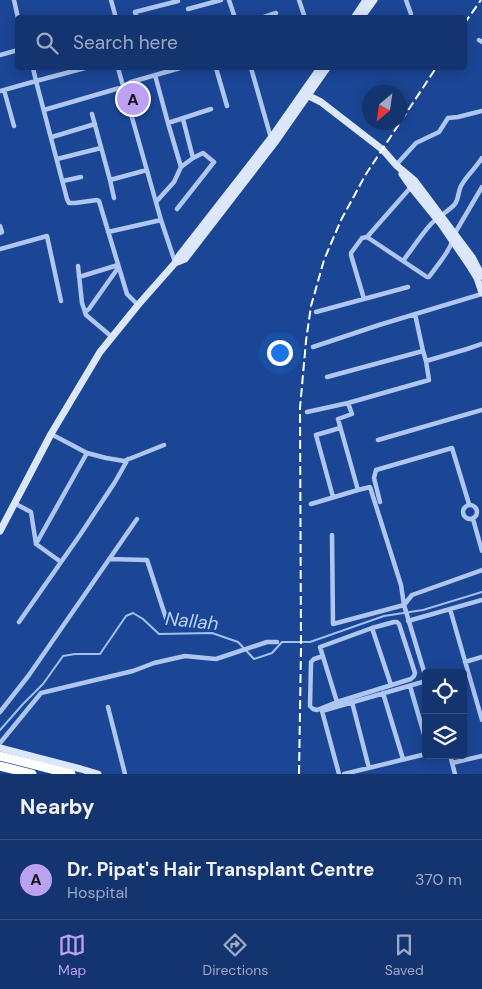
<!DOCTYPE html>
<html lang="en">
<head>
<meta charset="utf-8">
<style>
  :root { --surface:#143470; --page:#1d3c75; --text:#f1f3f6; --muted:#9daac3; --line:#334f83; --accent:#bca0f2 }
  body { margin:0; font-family:"DM Sans",sans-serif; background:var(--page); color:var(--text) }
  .controls { position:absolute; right:15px; bottom:15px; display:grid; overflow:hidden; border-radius:5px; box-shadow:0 2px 12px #0003 }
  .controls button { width:45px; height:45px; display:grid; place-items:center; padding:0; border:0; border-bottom:1px solid var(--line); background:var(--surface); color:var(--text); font:25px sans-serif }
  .compass { position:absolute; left:362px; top:85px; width:45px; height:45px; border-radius:50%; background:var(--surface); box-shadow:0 2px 12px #0003; rotate:209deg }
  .you { position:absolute; left:279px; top:352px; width:18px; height:18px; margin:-12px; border:4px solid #fff; border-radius:50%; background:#1a73e8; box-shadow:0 0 0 8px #1a73e833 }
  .badge { display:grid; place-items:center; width:32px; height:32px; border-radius:50%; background:var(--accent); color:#111; font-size:16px; font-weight:700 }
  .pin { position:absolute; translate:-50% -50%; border:2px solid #fff; box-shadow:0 1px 5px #0006 }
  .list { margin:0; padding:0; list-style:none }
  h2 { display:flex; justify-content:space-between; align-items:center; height:65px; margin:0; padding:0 20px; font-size:21px }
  h2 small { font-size:16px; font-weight:400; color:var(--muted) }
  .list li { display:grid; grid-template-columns:32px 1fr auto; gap:15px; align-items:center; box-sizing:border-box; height:80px; padding:0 20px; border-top:1px solid var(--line) }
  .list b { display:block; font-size:19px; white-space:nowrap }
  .list p { margin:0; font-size:16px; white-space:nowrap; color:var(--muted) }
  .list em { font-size:16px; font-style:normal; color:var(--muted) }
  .icon { flex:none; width:28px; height:28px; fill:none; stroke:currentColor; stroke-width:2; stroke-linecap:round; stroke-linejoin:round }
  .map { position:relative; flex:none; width:482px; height:774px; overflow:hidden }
  .search { position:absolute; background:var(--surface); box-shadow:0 2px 12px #0003; left:15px; right:15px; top:15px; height:55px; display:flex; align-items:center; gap:12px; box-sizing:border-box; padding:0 18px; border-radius:5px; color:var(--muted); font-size:19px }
  .sheet { height:145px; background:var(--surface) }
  nav { display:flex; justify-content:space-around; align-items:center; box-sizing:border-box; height:70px; border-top:1px solid var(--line); background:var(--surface); font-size:14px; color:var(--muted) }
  nav a { display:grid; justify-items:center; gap:2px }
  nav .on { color:var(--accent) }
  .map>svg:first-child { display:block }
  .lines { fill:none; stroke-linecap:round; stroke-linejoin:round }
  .stream { stroke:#a2c0f2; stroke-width:2 }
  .street { stroke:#aec6f0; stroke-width:4.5 }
  .secondary { stroke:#dce7fb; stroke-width:7 }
  .highway { stroke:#fff; stroke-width:9 }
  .rail { stroke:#fff; stroke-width:2; stroke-dasharray:9 4; stroke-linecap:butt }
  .labels { text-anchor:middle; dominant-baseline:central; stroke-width:4; stroke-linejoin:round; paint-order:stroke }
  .water-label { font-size:19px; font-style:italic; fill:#bbd1f6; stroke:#1b4696 }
</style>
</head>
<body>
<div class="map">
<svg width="482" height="774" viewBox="0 0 482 774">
  <rect width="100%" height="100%" fill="#1b4696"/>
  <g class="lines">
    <path class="stream" d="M0 730 23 704 43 684 63 656 75 654H100L126 616 133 613 143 619 159 634 212 633 238 642 254 659 272 653 282 642H310L384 616 423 610 482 592"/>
    <path class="street" d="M14 0 18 18
      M111 0 116 18
      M229 0 235 18
      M299 0 305 18
      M406 0 411 14
      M188 9 221 0
      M137 18 135 12 178 1
      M261 18 276 13
      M479 40 482 42
      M0 55 18 50
      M33 68 36 81 85 68
      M118 68 161 220 175 262
      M216 68 227 106
      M251 68 271 138
      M155 75 168 123 181 167 174 182 156 202
      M4 90 14 126
      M0 91 36 81 67 199 69 203H75L97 200 99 201 127 294 138 305
      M44 110 123 87 131 82 180 68
      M92 114 110 180 147 170
      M183 119 193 158
      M168 123 211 109
      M52 137 95 124
      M57 159 101 148
      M396 165 416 143 439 132 448 118 458 117 482 111
      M110 180 114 198
      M63 181 81 177
      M177 209 214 162 203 153 193 158 181 167
      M0 226 2 232 0 233
      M108 232 161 220
      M367 237 427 277H429C439 263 451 250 455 233L482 187
      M0 249 47 236 61 301
      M403 261C412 249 421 235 431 224 438 217 450 210 455 204 459 198 458 192 461 186 466 176 476 168 482 158
      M78 266 82 303 86 315 112 337
      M79 277 118 265
      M364 299 351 255V253L362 238 367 237 411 187
      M85 312 89 309 118 268
      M316 312 408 287
      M415 314 423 351
      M313 347 379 325 482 294
      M327 377 423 351 426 361 467 349 482 344
      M307 412 348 403 429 380 426 361
      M51 434 87 453 106 458 124 461 164 445
      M378 440 482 410
      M333 497 316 435 340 428
      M380 502 374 478 376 470 452 448 469 504
      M14 503 31 512 36 544 61 562
      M311 504 358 490 338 419 352 414 348 403
      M463 512a7 7 0 1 1 14 0a7 7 0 1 1-14 0Z
      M473 519 482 551
      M332 535 333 624 404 605 401 585 370 487 358 490
      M36 544 87 453
      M109 559 147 560 166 618
      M450 609 482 720
      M408 621 482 600
      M19 622 80 535 115 482 128 459
      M394 622H397L399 624 415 673 414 676 411 679 337 702 320 647 372 628Z
      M372 628 391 685
      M323 656 314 659 311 662 310 706 313 709 317 710 337 702
      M465 662 482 657
      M426 678 404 605 412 595 482 570
      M410 686 426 741
      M383 693 403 759
      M352 702 369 768
      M108 707 125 774
      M0 712 29 675 137 519
      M0 743 41 693 133 671 154 663 185 656 216 659 267 642H277
      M450 755 455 774
      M452 763 482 756
      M339 774 322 711 426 681
      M344 774 426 754"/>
    <path class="secondary" d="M354 18 366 0
      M361 18 374 0
      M303 93 321 102 383 150 396 165 415 181 472 257 482 276
      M402 174 411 187 441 224 469 265 477 278 482 293
      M175 263 185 259 276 141 327 68
      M0 531 51 434 100 352 138 305 175 263 179 256 271 138 320 68
      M0 748 81 769 98 774"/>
    <path class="highway" d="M0 756 71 774
      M0 766 32 774"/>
    <path class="rail" d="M464 24 481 0
      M299 774 301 648 300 408 306 341 311 306 324 260 341 220 366 174 436 68"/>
  </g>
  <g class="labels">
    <g class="water-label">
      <text transform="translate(192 621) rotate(6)">Nallah</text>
    </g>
  </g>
</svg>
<div class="controls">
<button><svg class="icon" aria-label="locate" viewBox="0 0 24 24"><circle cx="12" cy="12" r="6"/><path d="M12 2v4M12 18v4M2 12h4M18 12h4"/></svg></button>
<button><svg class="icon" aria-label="layers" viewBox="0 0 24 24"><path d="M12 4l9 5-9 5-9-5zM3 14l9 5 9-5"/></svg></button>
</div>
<svg class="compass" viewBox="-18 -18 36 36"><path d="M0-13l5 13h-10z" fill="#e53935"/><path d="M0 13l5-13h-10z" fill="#9daac3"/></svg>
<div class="you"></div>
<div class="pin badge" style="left:133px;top:99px">A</div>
<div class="search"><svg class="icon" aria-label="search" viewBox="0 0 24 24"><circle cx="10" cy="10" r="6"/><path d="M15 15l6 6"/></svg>Search here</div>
</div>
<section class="sheet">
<h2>Nearby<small></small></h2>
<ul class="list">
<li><span class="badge">A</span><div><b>Dr. Pipat's Hair Transplant Centre</b><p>Hospital</p></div><em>370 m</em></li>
</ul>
</section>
<nav>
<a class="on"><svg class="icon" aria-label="map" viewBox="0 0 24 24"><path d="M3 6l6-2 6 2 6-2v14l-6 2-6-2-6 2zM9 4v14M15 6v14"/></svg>Map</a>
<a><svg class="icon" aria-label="directions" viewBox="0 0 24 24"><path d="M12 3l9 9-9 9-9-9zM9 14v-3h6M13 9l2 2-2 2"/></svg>Directions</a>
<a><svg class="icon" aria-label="saved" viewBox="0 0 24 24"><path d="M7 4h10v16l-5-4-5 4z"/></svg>Saved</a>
</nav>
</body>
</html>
